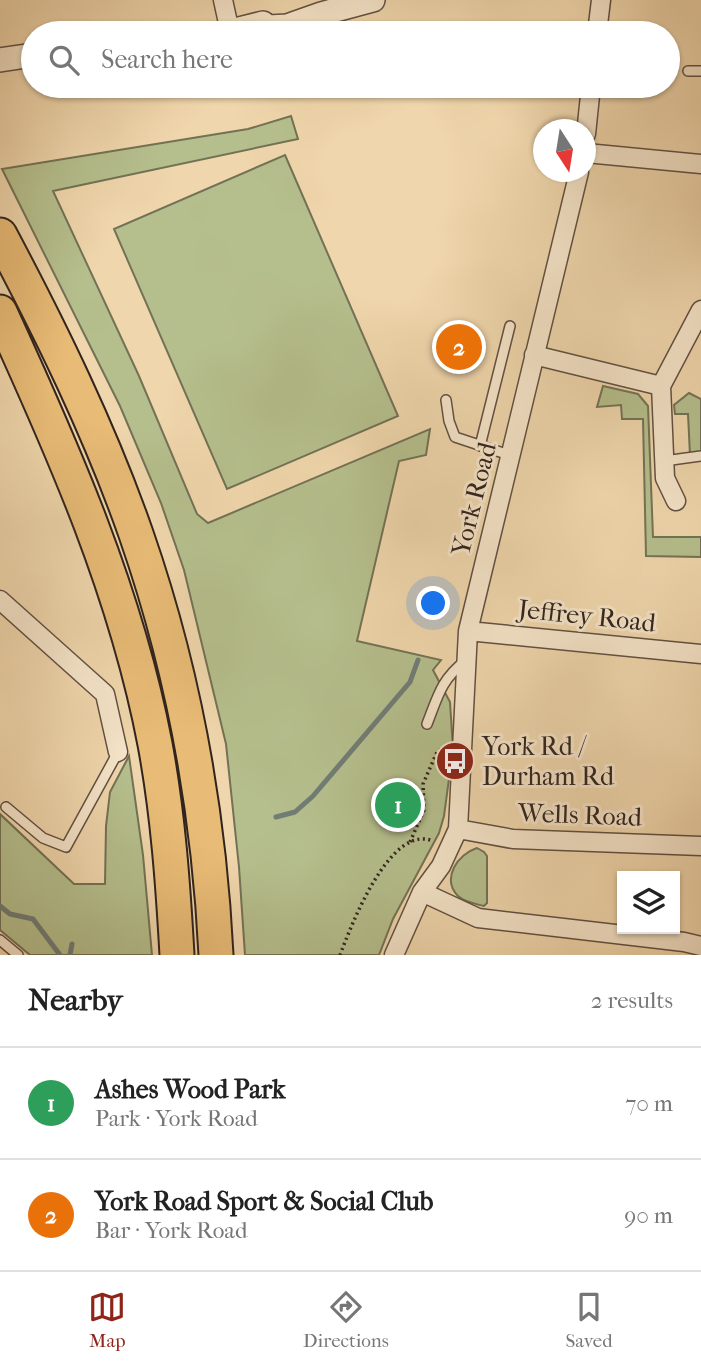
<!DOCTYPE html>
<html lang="en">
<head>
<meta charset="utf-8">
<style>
  :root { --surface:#fff; --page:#f2f2f2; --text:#222; --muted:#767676; --line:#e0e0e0; --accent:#8f2418 }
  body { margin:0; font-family:"IM FELL French Canon",serif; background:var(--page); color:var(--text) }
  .controls { position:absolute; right:21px; bottom:21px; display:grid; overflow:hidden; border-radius:0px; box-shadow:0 2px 5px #0004 }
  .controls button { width:63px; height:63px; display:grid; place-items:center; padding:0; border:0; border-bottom:2px solid var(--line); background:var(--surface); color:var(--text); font:35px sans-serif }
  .compass { position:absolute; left:533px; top:119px; width:63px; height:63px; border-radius:50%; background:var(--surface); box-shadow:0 2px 5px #0004; rotate:168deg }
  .you { position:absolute; left:434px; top:604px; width:24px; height:24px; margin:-18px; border:5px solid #fff; border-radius:50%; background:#1a73e8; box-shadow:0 0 0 10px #1a73e833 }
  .badge { display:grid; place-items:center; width:46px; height:46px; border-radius:50%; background:var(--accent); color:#fff; font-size:23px; font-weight:700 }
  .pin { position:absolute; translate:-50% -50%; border:4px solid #fff; box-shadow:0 2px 7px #0006 }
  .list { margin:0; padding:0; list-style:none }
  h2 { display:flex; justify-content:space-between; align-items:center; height:91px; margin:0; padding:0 28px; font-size:30px }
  h2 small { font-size:23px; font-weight:400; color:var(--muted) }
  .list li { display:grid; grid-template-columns:46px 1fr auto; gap:21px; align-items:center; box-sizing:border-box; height:112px; padding:0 28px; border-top:2px solid var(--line) }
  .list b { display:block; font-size:26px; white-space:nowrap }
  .list p { margin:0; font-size:23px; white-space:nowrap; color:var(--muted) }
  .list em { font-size:23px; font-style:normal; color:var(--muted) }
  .icon { flex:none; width:38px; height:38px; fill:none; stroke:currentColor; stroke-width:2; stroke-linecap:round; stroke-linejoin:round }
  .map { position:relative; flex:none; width:701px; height:955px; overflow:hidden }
  .search { position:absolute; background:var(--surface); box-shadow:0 2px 5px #0004; left:21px; right:21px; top:21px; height:77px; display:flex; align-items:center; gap:18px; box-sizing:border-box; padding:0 24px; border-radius:38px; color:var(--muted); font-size:26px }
  .sheet { height:315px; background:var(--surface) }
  nav { display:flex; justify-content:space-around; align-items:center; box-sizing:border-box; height:98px; border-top:2px solid var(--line); background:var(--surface); font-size:19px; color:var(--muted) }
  nav a { display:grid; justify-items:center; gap:4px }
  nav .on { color:var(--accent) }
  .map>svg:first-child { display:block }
  .green { fill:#b5bf8d; stroke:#737256; stroke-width:2 }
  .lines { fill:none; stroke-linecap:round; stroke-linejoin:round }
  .stream { stroke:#717d76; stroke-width:5 }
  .service-casing { stroke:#615042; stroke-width:12 }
  .minor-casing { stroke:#615042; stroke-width:21 }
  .tertiary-casing { stroke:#615042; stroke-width:26 }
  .motorway-casing { stroke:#31241e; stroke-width:37 }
  .path { stroke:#31241e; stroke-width:3.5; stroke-dasharray:2 3.5; stroke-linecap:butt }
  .service { stroke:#f5e4c9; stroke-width:9 }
  .minor { stroke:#f5e4c9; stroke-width:18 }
  .tertiary { stroke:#f5e4c9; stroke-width:23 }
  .motorway { stroke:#e8bb76; stroke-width:33 }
  .labels { text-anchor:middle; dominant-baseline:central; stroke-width:6; stroke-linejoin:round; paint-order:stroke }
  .street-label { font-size:26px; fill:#31241e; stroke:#f5e4c9 }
  .poi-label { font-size:26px; fill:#31241e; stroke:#f5e4c9; text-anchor:start }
</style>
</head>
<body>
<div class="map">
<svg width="701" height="955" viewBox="0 0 701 955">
  <rect width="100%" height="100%" fill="#f0d6ac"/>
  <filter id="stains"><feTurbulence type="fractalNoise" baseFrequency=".00286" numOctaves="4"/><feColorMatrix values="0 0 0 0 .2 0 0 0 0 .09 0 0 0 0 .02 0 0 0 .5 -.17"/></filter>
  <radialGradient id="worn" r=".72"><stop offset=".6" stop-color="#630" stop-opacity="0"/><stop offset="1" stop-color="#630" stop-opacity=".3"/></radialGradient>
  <path class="green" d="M291 116 298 139 53 191 139 376 197 514 208 523 430 429 426 455 399 461 357 641 441 660 433 670 450 702 453 749 444 816 439 833 393 919 379 955H245L239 867 226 744 184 570 161 503 120 406 2 169 248 129Z
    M285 155 398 416 227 489 114 229Z
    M603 386 638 394 648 406 653 537H701V557L646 556 643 419H622L621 405 597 407Z
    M689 393 701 399V453L690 455 688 414H675L674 405Z
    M129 756 143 855 152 955H30L0 930V814L74 884H105L106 826 110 792Z
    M477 848 484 852 487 856V903L484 906C476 904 464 902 458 896 441 878 458 854 477 848Z"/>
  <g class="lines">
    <path class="stream" d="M276 817 295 812 313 796 410 682 418 660
      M0 906 10 914 33 919 60 955
      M70 955 72 944"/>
    <defs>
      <path id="service" d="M688 71H701
        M446 400 449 421 455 437 512 456
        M480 446 510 326
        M664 461 701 456
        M427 724C438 696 441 680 465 661
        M6 807 43 838 66 847 118 752
        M0 940 18 955"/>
      <path id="minor" d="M223 0 230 32
        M597 33 601 0
        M586 134 591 86
        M586 153 701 164
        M534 355 661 386
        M676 501 665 478 661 386 701 310
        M0 600 105 694 118 752
        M468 631 701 654
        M458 829 513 839 701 846
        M422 892 478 918 684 942 701 946
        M394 955 422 892 441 866 458 829 468 631 579 172"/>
      <path id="tertiary" d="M250 28 287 26 321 14 373 0
        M223 33 263 23
        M0 60 33 55"/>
      <path id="motorway" d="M0 235C51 331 100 431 136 534 183 669 209 812 216 955
        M0 312C64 452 126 592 155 744 168 814 173 884 177 955"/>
    </defs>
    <use href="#service" class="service-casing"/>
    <use href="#minor" class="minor-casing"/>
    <use href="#tertiary" class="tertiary-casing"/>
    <use href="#motorway" class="motorway-casing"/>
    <path class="path" d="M410 842 424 810 423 784 437 752 446 746
      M340 955C351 926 390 823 433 841"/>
    <use href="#service" class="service"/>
    <use href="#minor" class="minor"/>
    <use href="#tertiary" class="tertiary"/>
    <use href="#motorway" class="motorway"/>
  </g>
  <defs>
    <symbol id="bus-disc" viewBox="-11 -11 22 22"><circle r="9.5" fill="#8f2418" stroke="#f5e4c9"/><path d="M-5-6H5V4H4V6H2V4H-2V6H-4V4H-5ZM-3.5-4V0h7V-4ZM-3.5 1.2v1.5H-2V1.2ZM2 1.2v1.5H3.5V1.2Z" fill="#fff"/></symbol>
  </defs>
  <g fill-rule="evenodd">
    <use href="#bus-disc" x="433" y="739" width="44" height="44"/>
  </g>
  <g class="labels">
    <g class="street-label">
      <text transform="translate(474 499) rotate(-76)">York Road</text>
      <text transform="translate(587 616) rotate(6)">Jeffrey Road</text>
      <text transform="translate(580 815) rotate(2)">Wells Road</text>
    </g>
    <g class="poi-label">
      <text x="482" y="746">York Rd /<tspan x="482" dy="30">Durham Rd</tspan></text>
    </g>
  </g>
  <rect width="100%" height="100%" filter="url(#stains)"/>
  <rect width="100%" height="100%" fill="url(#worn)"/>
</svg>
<div class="controls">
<button><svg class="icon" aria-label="layers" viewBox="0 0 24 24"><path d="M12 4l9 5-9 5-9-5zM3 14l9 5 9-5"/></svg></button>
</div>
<svg class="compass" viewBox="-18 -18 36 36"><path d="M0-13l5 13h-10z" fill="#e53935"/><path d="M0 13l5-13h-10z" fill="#767676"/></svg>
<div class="you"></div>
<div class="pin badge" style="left:398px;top:805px;background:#2e9e5b">1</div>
<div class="pin badge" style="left:459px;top:347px;background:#e8710a">2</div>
<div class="search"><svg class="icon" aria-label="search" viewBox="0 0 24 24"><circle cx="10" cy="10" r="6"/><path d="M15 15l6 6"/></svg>Search here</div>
</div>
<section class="sheet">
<h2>Nearby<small>2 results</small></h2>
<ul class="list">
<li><span class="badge" style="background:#2e9e5b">1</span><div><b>Ashes Wood Park</b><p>Park · York Road</p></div><em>70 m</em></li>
<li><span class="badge" style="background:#e8710a">2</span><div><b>York Road Sport &amp; Social Club</b><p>Bar · York Road</p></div><em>90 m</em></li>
</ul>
</section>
<nav>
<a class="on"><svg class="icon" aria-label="map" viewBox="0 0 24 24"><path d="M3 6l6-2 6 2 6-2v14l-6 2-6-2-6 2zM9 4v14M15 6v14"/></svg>Map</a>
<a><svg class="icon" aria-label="directions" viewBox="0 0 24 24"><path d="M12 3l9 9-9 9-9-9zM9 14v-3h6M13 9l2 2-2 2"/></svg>Directions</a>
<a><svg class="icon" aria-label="saved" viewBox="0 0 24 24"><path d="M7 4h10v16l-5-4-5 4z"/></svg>Saved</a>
</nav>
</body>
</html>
